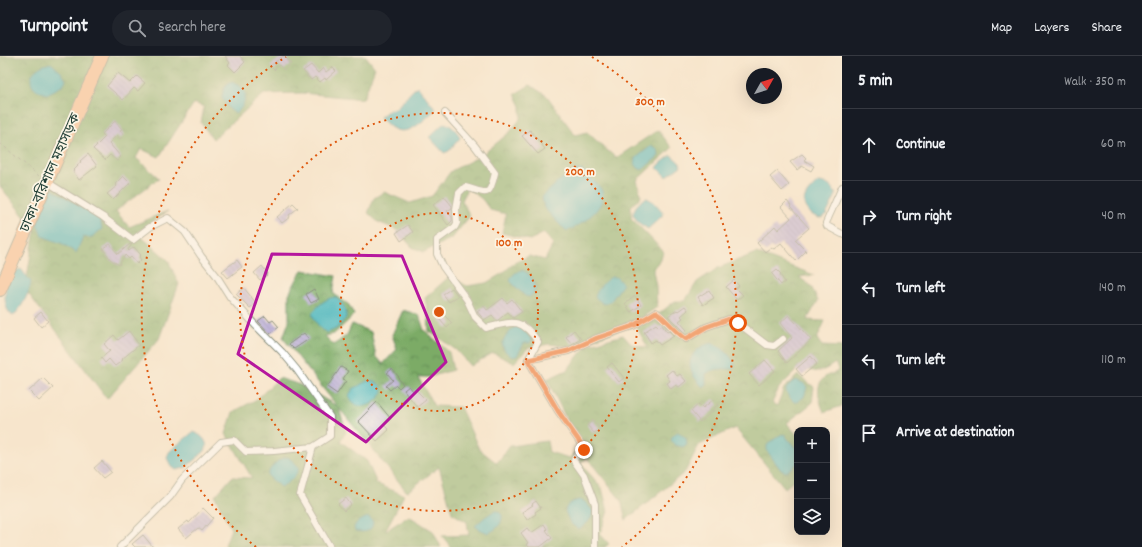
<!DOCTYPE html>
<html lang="en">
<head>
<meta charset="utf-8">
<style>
  :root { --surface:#171b24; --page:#20242c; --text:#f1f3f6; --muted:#9ea1a6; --line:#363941 }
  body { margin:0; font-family:Dekko,"Noto Sans Bengali",sans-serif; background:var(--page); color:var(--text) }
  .controls { position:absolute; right:12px; bottom:12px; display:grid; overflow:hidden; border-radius:8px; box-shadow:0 4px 16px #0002 }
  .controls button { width:36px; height:36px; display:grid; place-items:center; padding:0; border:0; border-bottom:1px solid var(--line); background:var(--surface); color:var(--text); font:20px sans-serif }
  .compass { position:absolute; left:746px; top:12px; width:36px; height:36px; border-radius:50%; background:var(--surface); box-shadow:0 4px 16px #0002; rotate:51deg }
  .stop { position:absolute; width:12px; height:12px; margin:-9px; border:3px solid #ea580c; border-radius:50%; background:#fff }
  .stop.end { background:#ea580c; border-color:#fff; box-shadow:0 1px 4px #0008 }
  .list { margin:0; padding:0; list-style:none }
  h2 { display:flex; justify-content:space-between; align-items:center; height:52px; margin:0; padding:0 16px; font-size:17px }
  h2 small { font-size:13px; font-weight:400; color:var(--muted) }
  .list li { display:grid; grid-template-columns:26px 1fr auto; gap:12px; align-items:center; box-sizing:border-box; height:72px; padding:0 16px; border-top:1px solid var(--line) }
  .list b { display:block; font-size:15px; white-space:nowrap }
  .list em { font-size:13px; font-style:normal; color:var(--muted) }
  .icon { flex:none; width:22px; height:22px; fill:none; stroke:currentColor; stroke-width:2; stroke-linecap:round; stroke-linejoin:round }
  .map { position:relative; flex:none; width:842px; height:491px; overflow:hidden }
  header { display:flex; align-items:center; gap:24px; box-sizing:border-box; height:56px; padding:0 20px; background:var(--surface); border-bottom:1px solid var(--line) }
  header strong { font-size:19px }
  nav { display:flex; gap:22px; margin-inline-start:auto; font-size:14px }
  .search { width:280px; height:36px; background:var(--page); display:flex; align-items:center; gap:10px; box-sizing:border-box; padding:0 14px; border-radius:22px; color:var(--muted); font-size:15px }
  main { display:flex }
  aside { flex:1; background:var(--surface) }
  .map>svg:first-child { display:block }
  .forest { fill:url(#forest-crowns); stroke:#4d744d }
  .water { fill:#44b4bc; stroke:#327878 }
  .building { fill:url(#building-back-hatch) }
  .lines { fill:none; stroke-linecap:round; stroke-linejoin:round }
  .street-casing { stroke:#8b9180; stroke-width:8 }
  .highway-casing { stroke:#8b9180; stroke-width:14 }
  .path { stroke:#8b9180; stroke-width:1; stroke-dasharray:3 3; stroke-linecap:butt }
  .street { stroke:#fff; stroke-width:6 }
  .highway { stroke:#fbbb8d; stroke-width:12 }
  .route { stroke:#ea580c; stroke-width:5 }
  .marked { fill:none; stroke:#b5179e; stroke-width:3; stroke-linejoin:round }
  .ring { fill:none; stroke:#de580e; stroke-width:2; stroke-dasharray:2 4 }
  .labels { text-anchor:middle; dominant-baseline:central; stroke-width:3.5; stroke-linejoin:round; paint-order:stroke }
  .street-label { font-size:14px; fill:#1f3d34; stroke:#fcf5e5 }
  .centre { fill:#de580e; stroke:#fcf5e5; stroke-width:2 }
  .ring-label { font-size:12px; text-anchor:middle; font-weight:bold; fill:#de580e; stroke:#fcf5e5; stroke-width:3.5; stroke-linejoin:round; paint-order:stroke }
</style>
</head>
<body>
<header>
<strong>Turnpoint</strong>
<div class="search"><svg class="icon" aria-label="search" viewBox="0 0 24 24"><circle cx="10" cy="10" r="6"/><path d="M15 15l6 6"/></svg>Search here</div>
<nav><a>Map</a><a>Layers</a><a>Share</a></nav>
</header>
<main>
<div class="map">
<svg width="842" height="491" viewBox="0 0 842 491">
  <defs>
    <pattern id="forest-crowns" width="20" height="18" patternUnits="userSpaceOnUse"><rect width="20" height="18" fill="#7bab66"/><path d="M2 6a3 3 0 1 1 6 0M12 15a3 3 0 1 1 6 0" fill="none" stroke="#648c55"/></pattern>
    <pattern id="building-back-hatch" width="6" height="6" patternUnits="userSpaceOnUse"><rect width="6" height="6" fill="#b8acd8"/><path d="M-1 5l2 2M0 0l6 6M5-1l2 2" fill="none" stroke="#958db0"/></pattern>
  </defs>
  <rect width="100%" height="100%" fill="#fcf5e5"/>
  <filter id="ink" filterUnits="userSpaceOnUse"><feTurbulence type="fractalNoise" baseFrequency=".025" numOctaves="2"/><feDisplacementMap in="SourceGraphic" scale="8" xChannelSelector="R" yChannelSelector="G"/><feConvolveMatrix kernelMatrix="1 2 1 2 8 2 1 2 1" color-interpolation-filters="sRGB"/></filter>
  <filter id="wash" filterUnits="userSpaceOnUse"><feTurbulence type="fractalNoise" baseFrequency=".012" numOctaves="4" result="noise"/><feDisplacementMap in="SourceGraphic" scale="16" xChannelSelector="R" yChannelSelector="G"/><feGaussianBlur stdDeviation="0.9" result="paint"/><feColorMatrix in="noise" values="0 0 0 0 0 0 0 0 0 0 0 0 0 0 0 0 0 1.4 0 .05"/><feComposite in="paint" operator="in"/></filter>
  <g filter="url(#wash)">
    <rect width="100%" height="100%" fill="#f7e5cc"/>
    <path class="forest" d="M0 0H366L375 12 363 43 302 37 264 38 213 83 201 67 204 51 194 47 159 101 141 93 136 102 159 122 116 155 129 171 168 155 137 177 168 204 179 228 159 283 107 343 25 233 35 174 0 130Z
      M530 29 547 40 575 79 587 76 616 102 658 74 672 92 637 124 641 141 631 150V162L664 196 653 215 656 230 657 251 632 269 574 291 549 288 528 292 514 307 493 297 470 310 456 294 429 275 428 257 425 242 450 220 467 230 486 227 503 217 514 207 529 200 545 204 553 188 544 177 530 184 502 177 506 158 490 154 482 143 467 132 462 145 470 160 452 182 424 196 412 191 397 174 378 166 368 157 374 142 384 136 410 147 432 140 451 115 482 99 510 76 521 62V50L515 38Z
      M756 197 814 219 799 221 811 230 818 245 807 264 825 265 817 283 822 290 842 291V350L824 356C820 347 814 330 824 322 827 319 834 317 839 315L835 307C819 319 815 316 798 310L795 316 779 332 772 347 777 350 784 332 798 319 814 331 812 347 787 367 797 379V422L785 432 735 372 699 389 685 416 626 464 621 444 587 402 580 407 602 432 608 455 600 478 609 488 605 491H451L442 480 469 479 467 466 452 457 439 411 407 436 339 352 346 376 340 385 367 405 377 428 404 439 385 475 409 460 433 475 441 491H227L225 489 231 473 215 440 232 421 252 422 226 378 233 356 257 343 279 322 300 329 337 350 283 282 289 265V238L302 214 336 220 333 237 349 249 354 259 334 278 325 280 334 289 347 279 352 268 371 276 376 300 383 308 397 293 392 279 403 254 419 259 424 274 449 296 453 314 430 321H418L434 350 460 351 479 393 497 407 510 390 547 385 549 396 569 402 580 391 547 323 567 314 587 289 623 279 631 288 648 292 637 272 660 257 675 245H685L697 226 718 212Z"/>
    <path class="water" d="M51 7 61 16 66 24 62 30 47 38C23 32 27 12 51 7Z
      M232 26C235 28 241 30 243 33 249 40 242 52 237 57 229 56 226 48 222 42 222 35 225 28 232 26Z
      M417 30 436 53C425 63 409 82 392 72 388 70 384 65 380 61L389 54 396 52Z
      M444 67C450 68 458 75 460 82L449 95 444 97 429 81Z
      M651 90C656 91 659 95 659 100L642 114 638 112 635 108 636 102Z
      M671 99 680 107 681 110 666 121 657 112 660 108Z
      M575 114H583C587 119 600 129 602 135 608 151 580 170 567 175L561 170 544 152 542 141 560 124Z
      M818 126C826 126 833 131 836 139L826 159 822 162C817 162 814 160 810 157 797 146 808 135 818 126Z
      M47 130 100 162 102 173 91 182 83 181 76 197 63 188 42 180 34 160Z
      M647 142 654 146 663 156 662 160 648 173 639 167 633 159C634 151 639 145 647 142Z
      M21 213 31 226C30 235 21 254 13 260 0 253 3 217 21 213Z
      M522 214C532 218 543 234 529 241L525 240 510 225C512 219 515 216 522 214Z
      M611 221H616L623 228 611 245 605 248 602 247 595 241C598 231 603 227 611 221Z
      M335 241C342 246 347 252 346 262L336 273 327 277C320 273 314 265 312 257 318 250 325 242 335 241Z
      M516 270 521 271 532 284 530 287H524L517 300 512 301C495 289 504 282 516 270Z
      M711 287C720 289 734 301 735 311L733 313C722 313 714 312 706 318V329L703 331C699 328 698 325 695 322 683 306 694 291 711 287Z
      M796 324 803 327 807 331 804 341 797 346H794C790 342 786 339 786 333L792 326Z
      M367 325C375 325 382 327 383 336 375 350 356 358 349 339L353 333Z
      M193 376C201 379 205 382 207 390L205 395 185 412 176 414 171 410 167 402 169 396Z
      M677 376 680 377 686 382 687 388 683 391 675 389 672 386 671 382Z
      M784 378 797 394V408L786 416 781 414 767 395V389L780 379Z
      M288 401 295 407 299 413C295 421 288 428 280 431L267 419C271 411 278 402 288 401Z
      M579 444 584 445 593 455C592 464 586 469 578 473L570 467 565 455C567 448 571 446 579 444Z
      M494 455H498L502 459C503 468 496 474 488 477L479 473 475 470 485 461Z
      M369 461 373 466C373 476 363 477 355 475L354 472C356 465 362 463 369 461Z"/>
    <g id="blocks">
      <path class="building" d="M225 0H240L245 6 235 16 228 9 230 7Z
        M283 0H285L291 8 284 14 279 9 274 14 270 10Z
        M311 9 318 17 323 12 326 16 332 11 336 15 326 24 325 22 320 26 315 21 311 24 303 15Z
        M118 17 130 27 137 20 145 27 138 35 134 32 123 44 107 30Z
        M115 65 122 73 120 74 124 79 120 83 117 79 109 87 121 101 117 105 110 99 105 104 93 93 105 81 102 78Z
        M530 74 545 93 538 98 522 80Z
        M88 98 97 110 79 124 73 115 78 110 77 109 81 106 80 105Z
        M802 98 806 102 804 104 814 110 811 115 802 110 797 114 790 106Z
        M777 115 789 129 782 135 770 121Z
        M123 120 130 127 113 144 107 138 117 130 115 128Z
        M444 140 452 150V152L447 155 452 161V165L448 169 433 149Z
        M787 145 791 150 790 151 809 172 795 184 806 195 796 205 781 187 774 193 771 191 765 196 757 187 775 170 778 174 791 162 781 151Z
        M293 147 298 152 289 159 290 161 282 167 277 161Z
        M408 169 413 176 401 185 396 177Z
        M110 188 118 198 130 188H132L128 194 129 195 134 191 141 199 139 201 141 204 137 208 131 201 129 203 125 199 119 209 111 204 103 193Z
        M237 204 242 211 228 222 222 215Z
        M262 210 268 218 260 224 254 217Z
        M777 214 781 218 780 219 785 226 781 229 772 218Z
        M734 224 739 230 736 232 743 239 737 244 726 231Z
        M244 232 256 247 250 252 236 238Z
        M452 232 458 240 449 246 443 238Z
        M314 233 319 243 311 247 306 238Z
        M709 234 714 242 703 249 698 241Z
        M635 240 641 249 631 256 625 248Z
        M503 242 507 247 512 243 522 256 513 262 508 256 497 265 492 259 484 264 477 255 484 250 487 254Z
        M685 250 688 254 681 260 683 262 679 265 687 274 684 276 668 260 677 254 678 255Z
        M41 256 48 265 41 271 34 262Z
        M444 259 452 267 447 272 439 263Z
        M789 259 811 284 787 307 778 295 792 282 780 267Z
        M265 260 270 266 273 264 279 271 270 278 258 265Z
        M656 268 659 271 662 269 667 276 669 275 674 280 660 289 656 284 651 287 644 276Z
        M574 274 581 283 572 288 566 281Z
        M129 275 139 289 122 303 123 304 115 310 109 303 105 307 101 302 110 295 104 288 114 279 118 284Z
        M304 277 309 283 294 293 289 288Z
        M811 300 817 308 802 320 796 313Z
        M765 304 775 315 759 329 749 318Z
        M612 307 624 322 619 326 607 311Z
        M341 311 348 315 343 323 346 325 337 338 327 331Z
        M392 313 399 321 398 322 403 328 399 332 396 329 390 334 386 330 393 324 387 317Z
        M672 314 677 320 680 318 686 325 679 331 676 329 671 333 667 327 670 325 666 319Z
        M43 322 53 332 39 345 29 335Z
        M409 330 414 336 416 334 426 344 417 351 404 334Z
        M714 343 718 349 714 352 715 353 700 366 691 355 699 348 703 352Z
        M377 346 391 363 384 369 389 374 377 385 358 365Z
        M593 364 600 373 594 377 587 369Z
        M102 405 111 416 103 422 94 412Z
        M346 442 351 449 344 455 338 448Z
        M536 445 541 452 535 456 536 458 527 464 522 456 533 449 532 448Z
        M203 452 213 462 202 475 198 472 186 482 178 473 188 465 189 467Z
        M544 468 547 473 546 474 552 482 540 491H529L526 488 528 487 521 477 527 472 531 477Z
        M143 479 153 491H135L132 488Z"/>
    </g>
  </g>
  <g filter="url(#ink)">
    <use href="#blocks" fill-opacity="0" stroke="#8b9180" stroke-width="1"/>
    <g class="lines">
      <defs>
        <path id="street" d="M445 57 475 90 495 117C489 143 488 137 465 131L459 137 456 153 457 167 455 171 437 184V198L443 211 467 244 475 261 486 272C511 266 521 260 538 286L528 304 558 355 584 392C583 398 574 398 574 405L584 419 595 448V491
          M47 126 103 161 133 184 150 171 168 162 185 176 201 200 216 219 230 241 256 270 282 296 297 314 330 361V380L313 391 274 395 246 396 234 384 221 386 182 424 170 441 120 491
          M842 131 826 167 827 170 842 178
          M528 304 568 295 597 282 633 270 656 256C667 264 674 276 686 283L706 271 729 263 738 267 767 289 774 290 783 283
          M313 391 300 439 330 491"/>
        <path id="highway" d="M0 234 102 0"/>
      </defs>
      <use href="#street" class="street-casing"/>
      <use href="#highway" class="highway-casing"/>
      <path class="path" d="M0 87 39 120"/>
      <use href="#street" class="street"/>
      <use href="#highway" class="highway"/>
    </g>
  </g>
  <g class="lines" filter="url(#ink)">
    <path class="route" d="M584 394V392L558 355 528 304 568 295 597 282 633 270 656 256C667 264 674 275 686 283L706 271 729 263 738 267"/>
  </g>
  <path d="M0 0H842V491H0ZM272 198 402 200 446 306 366 386 238 298Z" fill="#f7e5cc" fill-opacity=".55" fill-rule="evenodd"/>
  <path class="marked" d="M272 198 402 200 446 306 366 386 238 298Z"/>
  <g class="ring">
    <circle cx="439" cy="256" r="99"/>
    <circle cx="439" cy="256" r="199"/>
    <path d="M256 491A298 298 0 0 1 286 1M592 1A298 298 0 0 1 622 491"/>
  </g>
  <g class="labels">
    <g class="street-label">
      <text transform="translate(51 117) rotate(-66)">ঢাকা-বরিশাল মহাসড়ক</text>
    </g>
  </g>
  <circle cx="439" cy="256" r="6" class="centre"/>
  <g class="ring-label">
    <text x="650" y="49">300 m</text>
    <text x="580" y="119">200 m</text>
    <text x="509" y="190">100 m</text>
  </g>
</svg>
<div class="controls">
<button>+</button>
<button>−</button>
<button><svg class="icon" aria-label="layers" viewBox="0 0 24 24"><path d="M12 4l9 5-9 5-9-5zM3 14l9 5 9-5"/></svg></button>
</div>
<svg class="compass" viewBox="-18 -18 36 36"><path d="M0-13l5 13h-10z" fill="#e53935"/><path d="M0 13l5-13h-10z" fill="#9ea1a6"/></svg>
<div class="stop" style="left:738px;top:267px"></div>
<div class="stop end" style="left:584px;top:394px"></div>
</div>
<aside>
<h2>5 min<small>Walk · 350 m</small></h2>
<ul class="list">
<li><svg class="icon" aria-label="ahead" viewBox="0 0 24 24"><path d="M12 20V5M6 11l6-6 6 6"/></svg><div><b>Continue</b></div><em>60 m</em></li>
<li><svg class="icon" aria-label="right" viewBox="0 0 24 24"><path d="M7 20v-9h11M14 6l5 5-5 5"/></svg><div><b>Turn right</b></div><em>40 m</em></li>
<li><svg class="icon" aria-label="left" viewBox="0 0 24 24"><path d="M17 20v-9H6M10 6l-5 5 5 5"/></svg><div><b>Turn left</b></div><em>140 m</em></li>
<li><svg class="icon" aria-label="left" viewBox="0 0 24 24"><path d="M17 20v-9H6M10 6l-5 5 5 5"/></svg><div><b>Turn left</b></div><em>110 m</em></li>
<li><svg class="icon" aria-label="arrive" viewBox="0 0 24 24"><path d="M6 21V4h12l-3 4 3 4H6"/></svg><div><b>Arrive at destination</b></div></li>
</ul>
</aside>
</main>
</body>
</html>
